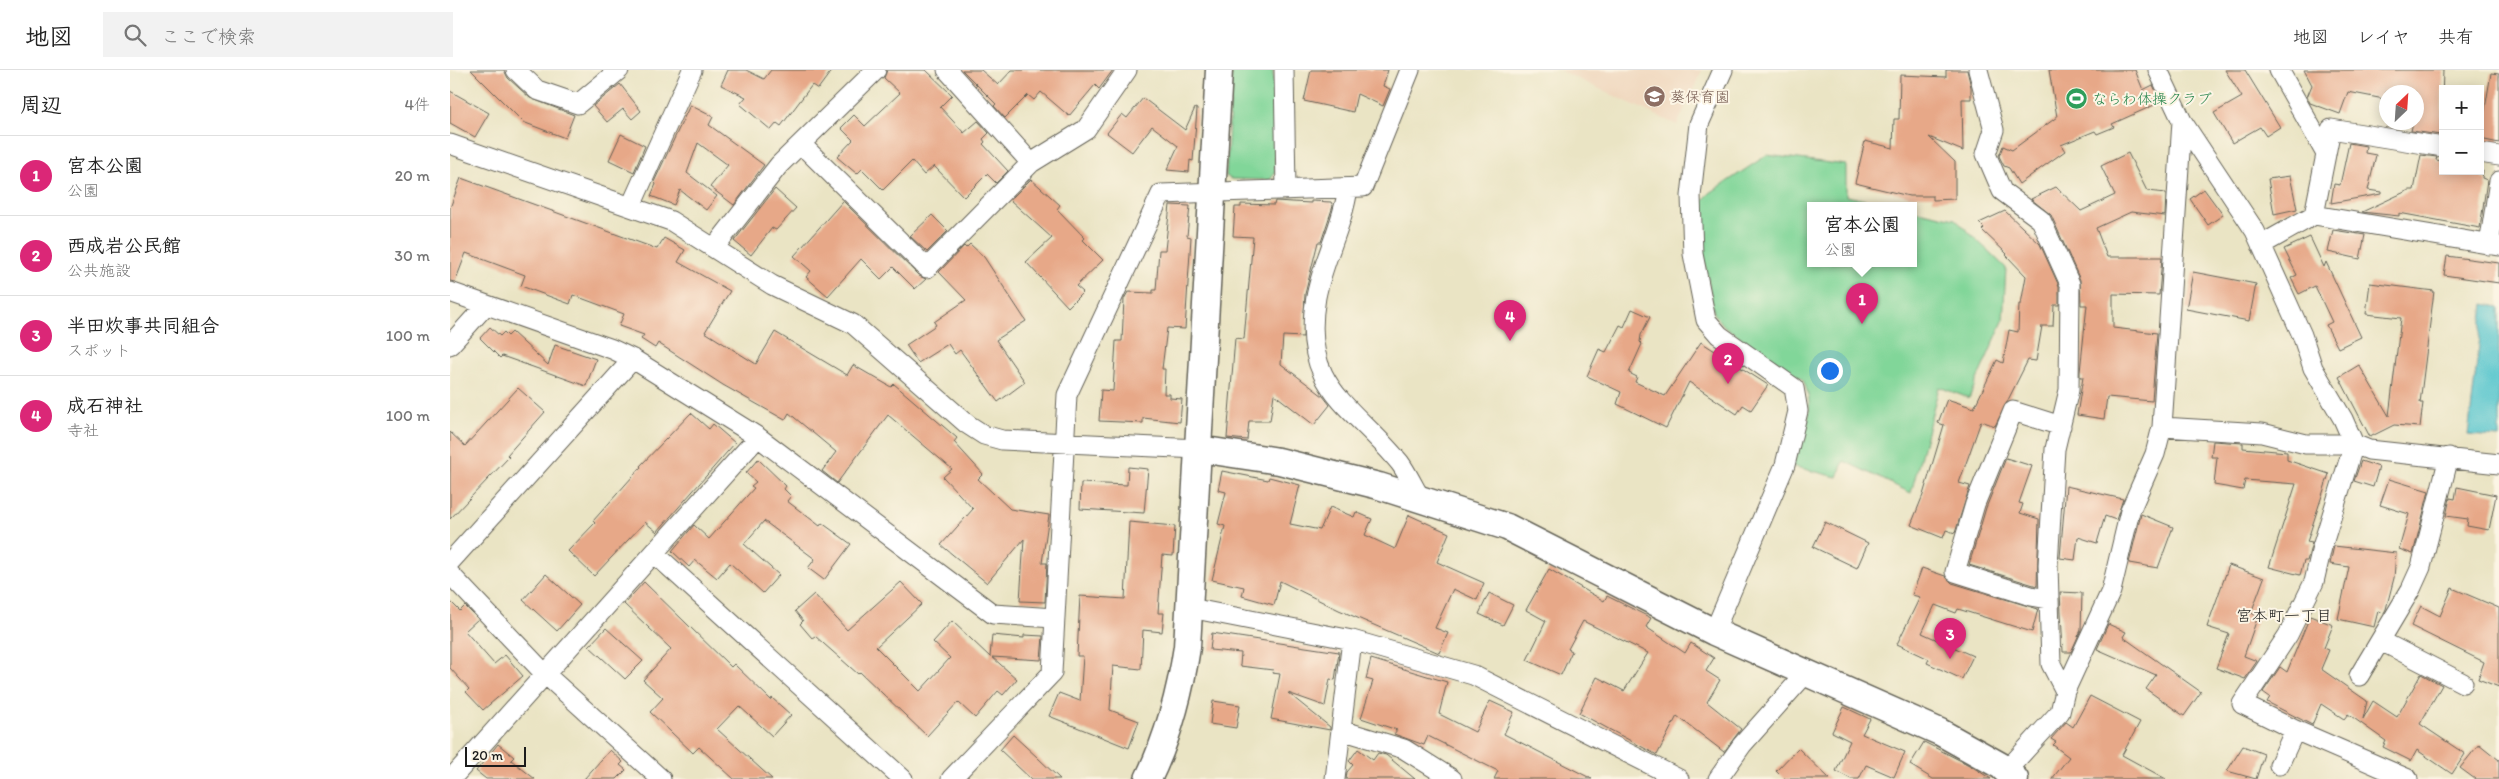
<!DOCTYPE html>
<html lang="ja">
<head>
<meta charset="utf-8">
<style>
  :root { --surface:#fff; --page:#f2f2f2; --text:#222; --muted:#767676; --line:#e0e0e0; --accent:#db2777 }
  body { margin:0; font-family:Itim,"Klee One",sans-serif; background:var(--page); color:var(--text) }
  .controls { position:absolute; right:15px; top:15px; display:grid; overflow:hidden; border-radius:0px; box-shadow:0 2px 12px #0003 }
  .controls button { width:45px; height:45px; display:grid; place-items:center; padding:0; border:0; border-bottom:1px solid var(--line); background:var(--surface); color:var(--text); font:25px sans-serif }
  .compass { position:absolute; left:1929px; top:15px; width:45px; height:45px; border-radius:50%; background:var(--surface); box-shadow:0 2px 12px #0003; rotate:25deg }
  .scale { position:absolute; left:15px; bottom:12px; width:61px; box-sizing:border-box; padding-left:5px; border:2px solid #1c1c1c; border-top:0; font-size:14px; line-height:18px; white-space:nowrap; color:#1c1c1c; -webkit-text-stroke:4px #fcf5e5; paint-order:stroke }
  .you { position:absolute; left:1379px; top:300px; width:18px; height:18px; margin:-12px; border:4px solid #fff; border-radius:50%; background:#1a73e8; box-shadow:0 0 0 8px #1a73e833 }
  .badge { display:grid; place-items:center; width:32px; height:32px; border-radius:50%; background:var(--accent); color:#fff; font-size:16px; font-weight:700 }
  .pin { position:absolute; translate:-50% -41px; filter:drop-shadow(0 1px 2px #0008) }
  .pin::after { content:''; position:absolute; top:26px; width:18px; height:15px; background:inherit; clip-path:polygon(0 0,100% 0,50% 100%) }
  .popup { position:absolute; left:1357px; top:132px; width:110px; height:65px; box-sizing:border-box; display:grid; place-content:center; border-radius:0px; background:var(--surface); filter:drop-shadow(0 1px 4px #0005); font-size:16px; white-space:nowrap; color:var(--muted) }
  .popup b { font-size:19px; color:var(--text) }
  .popup::after { content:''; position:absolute; left:50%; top:100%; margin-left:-10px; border:10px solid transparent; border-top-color:var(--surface) }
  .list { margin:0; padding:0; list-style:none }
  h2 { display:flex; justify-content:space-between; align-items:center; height:65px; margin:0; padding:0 20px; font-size:21px }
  h2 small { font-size:16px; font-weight:400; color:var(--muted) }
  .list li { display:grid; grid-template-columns:32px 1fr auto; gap:15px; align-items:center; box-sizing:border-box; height:80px; padding:0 20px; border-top:1px solid var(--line) }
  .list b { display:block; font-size:19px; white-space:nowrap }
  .list p { margin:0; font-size:16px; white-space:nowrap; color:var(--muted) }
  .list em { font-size:16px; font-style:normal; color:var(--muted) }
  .icon { flex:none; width:28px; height:28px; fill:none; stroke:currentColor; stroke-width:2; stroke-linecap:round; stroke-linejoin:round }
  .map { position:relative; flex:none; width:2049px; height:709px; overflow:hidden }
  header { display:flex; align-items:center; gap:30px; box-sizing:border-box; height:70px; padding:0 25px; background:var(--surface); border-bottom:1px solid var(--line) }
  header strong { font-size:24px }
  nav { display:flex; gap:28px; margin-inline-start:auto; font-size:18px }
  .search { width:350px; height:45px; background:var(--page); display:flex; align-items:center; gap:12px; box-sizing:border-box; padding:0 18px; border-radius:0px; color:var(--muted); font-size:19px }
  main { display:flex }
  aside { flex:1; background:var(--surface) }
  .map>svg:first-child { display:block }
  .built { fill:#efd6bc }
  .green { fill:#81d699; stroke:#4e795a }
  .water { fill:#59c6ce; stroke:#3a7175 }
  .building { fill:#e7a888 }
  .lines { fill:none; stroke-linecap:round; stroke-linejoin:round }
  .street-casing { stroke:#646257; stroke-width:21 }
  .secondary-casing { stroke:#646257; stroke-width:29 }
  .street { stroke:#fff; stroke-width:19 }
  .secondary { stroke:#fff; stroke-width:26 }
  .labels { text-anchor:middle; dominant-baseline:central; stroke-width:4; stroke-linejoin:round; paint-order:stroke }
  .education-label { font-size:15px; fill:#785e54; stroke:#fcf5e5; text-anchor:start }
  .leisure-label { font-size:15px; fill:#27864d; stroke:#fcf5e5; text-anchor:start }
  .neighbourhood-label { font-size:16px; fill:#1c1c1c; stroke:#fcf5e5 }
</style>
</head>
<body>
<header>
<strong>地図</strong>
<div class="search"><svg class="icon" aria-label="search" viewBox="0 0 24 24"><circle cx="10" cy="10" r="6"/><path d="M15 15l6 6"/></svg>ここで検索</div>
<nav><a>地図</a><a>レイヤ</a><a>共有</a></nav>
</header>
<main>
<aside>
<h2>周辺<small>4件</small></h2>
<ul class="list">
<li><span class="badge">1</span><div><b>宮本公園</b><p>公園</p></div><em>20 m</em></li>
<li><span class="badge">2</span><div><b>西成岩公民館</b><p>公共施設</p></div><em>30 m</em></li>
<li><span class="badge">3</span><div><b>半田炊事共同組合</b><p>スポット</p></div><em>100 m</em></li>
<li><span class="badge">4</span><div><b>成石神社</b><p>寺社</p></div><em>100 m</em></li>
</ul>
</aside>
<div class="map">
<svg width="2049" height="709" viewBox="0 0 2049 709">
  <rect width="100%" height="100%" fill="#fcf5e5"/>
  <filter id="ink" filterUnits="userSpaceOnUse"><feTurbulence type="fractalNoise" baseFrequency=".02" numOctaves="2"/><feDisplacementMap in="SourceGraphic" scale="10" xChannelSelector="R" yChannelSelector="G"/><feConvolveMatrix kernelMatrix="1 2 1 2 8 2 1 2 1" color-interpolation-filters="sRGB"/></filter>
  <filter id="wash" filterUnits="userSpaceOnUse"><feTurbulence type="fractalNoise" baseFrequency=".0096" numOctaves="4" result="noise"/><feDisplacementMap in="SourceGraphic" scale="20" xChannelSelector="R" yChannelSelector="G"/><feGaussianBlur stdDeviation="1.12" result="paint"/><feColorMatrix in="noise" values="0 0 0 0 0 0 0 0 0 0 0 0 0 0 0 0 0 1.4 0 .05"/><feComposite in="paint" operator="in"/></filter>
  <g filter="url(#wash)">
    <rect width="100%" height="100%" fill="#eae4c4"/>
    <path class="built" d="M1109 0H1252L1227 55Z"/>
    <path class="green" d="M782 0H823L825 103 820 110 781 109 776 106Z
      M1317 85 1396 95V126L1440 135H1361V193H1463V140L1505 149 1556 198 1553 251 1519 328 1489 317 1461 423 1394 391 1387 407 1342 396C1353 363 1368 344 1353 310L1274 256 1264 243 1254 188 1251 132 1260 123Z"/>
    <path class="water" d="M2034 234 2049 237V367L2018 365Z"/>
    <g id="blocks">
      <path class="building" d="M21 0H54L58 8 80 28 124 45 115 68 73 52Z
        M278 0H296L314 9 321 0H382L368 19 362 15 331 56 327 53 321 60 290 34 296 27 271 15Z
        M437 0H476L502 25 490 37 514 63 528 51 539 63 533 69 535 72 533 74 558 101 546 113 537 104 514 127 484 96 474 105 462 91 433 120 412 99 407 104 387 87 403 70 391 58 404 45 415 56 450 23 434 8Z
        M512 0H531L548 15 562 0H663L649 19 645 15 619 46 591 22 584 30 578 25 555 48 544 36 546 34Z
        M861 0H938L933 16 940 19 933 36 907 24 903 42 854 31Z
        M1496 0H1517L1521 17V29H1512L1513 81 1479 67 1505 92V129L1483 130V126H1459L1405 113 1415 71 1443 78 1444 49H1449L1450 5 1496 7Z
        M1599 0H1685L1693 20 1703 15 1711 32 1662 54 1664 57 1647 64 1645 61 1611 75 1615 81 1569 114 1559 98 1554 96 1549 86 1553 76 1562 80 1607 47Z
        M1775 0H1795L1830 57 1816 66 1810 57 1782 73 1764 43 1792 27Z
        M1854 0H1993L1991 65 1961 61 1963 52H1966V22H1936V32L1934 29 1898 22 1890 44 1860 33 1857 27 1862 15Z
        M2041 3 2049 4V73L2030 69Z
        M170 14 191 41 182 49 173 39 157 52 143 36Z
        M0 21 39 43 25 67 0 53Z
        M693 28 735 60 745 38 747 39 743 91 740 90 739 102 717 100 728 76 702 56 682 82 657 63 672 44 677 48Z
        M240 35 263 47 259 55 314 95 284 135 260 117 278 95 248 73 237 103 267 126 256 140 230 120 224 135 201 126 206 114 204 112Z
        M171 64 195 76 184 102 159 90Z
        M1899 73 1916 76 1915 83 1926 85 1918 120 1931 122V124L1881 133 1884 114 1890 115Z
        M1678 83 1697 121 1716 123 1715 146 1681 142 1646 158 1657 187H1712L1709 225 1663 224V258L1707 263 1702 331 1657 327 1654 349 1627 345 1633 307H1630V302L1637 235H1631L1630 210 1601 145 1581 129 1606 117 1631 141 1665 125 1651 96Z
        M1971 85 1987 87 1986 90 1993 91V101H2033L2032 108 2037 110 2030 158 1949 143V146L1912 142 1959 120H1964Z
        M1840 106 1847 139 1824 144 1818 109Z
        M11 108 207 179 214 168 235 180 228 192 280 221 255 262 306 294 325 262 397 305 403 295 441 317 444 314 507 368 504 372 533 404 528 409 560 439 599 445 592 493H597L595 532 570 531 574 469 537 513 491 475 523 439 493 407 502 399 438 345 387 413 372 401 386 382 339 343 335 350 273 315 208 273 205 278 191 269 194 265 169 256 174 244 123 225 120 234 71 216 75 205 16 183 5 212 0 211V138Z
        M581 109 610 135 607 139 635 168 633 170 653 190 626 216 633 222 618 237 576 192 602 168 560 130Z
        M325 119 346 138 326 160 322 158 301 185 284 171Z
        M1754 119 1773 145 1758 155 1740 129Z
        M393 131 469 206 476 209 465 219 443 197 431 209 411 189 378 226 356 207 361 201 344 186Z
        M825 131 861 133V131L881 132 883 136 871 172H868L855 224 853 267 833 266 831 294 873 326 880 335 864 355 824 324 820 351H799L797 370 777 368 785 268 794 269 803 167 783 166 785 137H791V134L824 135Z
        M720 135 740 136 737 166 741 167 735 259 717 258 712 299H715L714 324H720V328L732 329 730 352 693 348V353L649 351 651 320 663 321 666 271H672L674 229 678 222 703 223V220H706L709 180H715Z
        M1555 141 1590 174 1609 216V235H1604L1603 256H1592L1586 291 1578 290 1545 356 1531 351 1509 413 1520 416 1505 463 1496 460 1493 468 1461 455 1473 425 1494 355 1488 353 1497 329 1524 338 1547 290 1553 293 1559 260 1568 262 1569 234H1571L1576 206 1556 185 1557 184 1532 160 1534 158 1529 153Z
        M482 145 498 161 477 182 460 166Z
        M1883 160 1915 165 1910 189 1878 182Z
        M1860 167 1874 197 1876 192 1911 267 1888 278 1876 255 1882 252 1865 216 1849 224 1841 208 1847 205 1834 179Z
        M520 174 534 187 576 251 546 270 575 312 548 332 510 280 505 284 498 274 468 293 456 275 486 255 484 252 516 230 489 202 514 176 516 178Z
        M1997 186 2049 193V213L1994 205Z
        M1743 202 1806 214 1799 251 1736 239Z
        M1920 213 1984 221 1970 333H1973L1970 357 1944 355 1920 367 1889 307 1909 295 1939 346 1951 248 1916 244Z
        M1182 239 1200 247 1191 265 1190 272 1192 274 1179 303 1187 307 1185 312 1215 326 1251 272 1318 315 1301 340 1293 335 1287 344 1239 312 1216 358 1167 334 1171 322 1137 306 1149 279 1156 282 1170 255 1174 257Z
        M40 257 50 266 54 262 58 266 62 262 98 295 105 275 146 289 136 316 52 286 50 288 30 268Z
        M68 318 95 342 57 385 59 387 0 449V362L15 376Z
        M241 343 259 359 263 354 285 373 207 462 195 452 144 506 118 481 145 453 143 451 191 397 190 396Z
        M1763 371 1793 373V378L1837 382V390L1879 404 1857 472 1862 473 1857 491H1854L1850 505 1819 497 1846 414 1795 410 1793 420 1764 415 1767 387H1761Z
        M1556 388 1582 396 1569 433 1573 434 1570 443 1589 449 1587 516 1519 495 1536 438Z
        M308 389 336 416 334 419 341 426 337 431 370 456 372 453 401 474 374 510 358 498 365 489 314 451 294 474 329 505 313 523 280 493 267 508 245 490 239 497 222 481 244 455 259 469 304 418 301 416 306 412 296 403Z
        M1911 391 1929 397 1923 417 1904 411Z
        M678 397 698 399 694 443 630 439 631 413 677 415Z
        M772 401 818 410 819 407 850 415 840 454 870 460 880 437 904 447 906 442 922 449 915 465 945 479 959 445 999 463 987 492 1034 513 1027 530 1003 519 985 558 998 563 989 583 889 540 830 511 824 535 792 526 794 517 762 510 775 456 768 454 776 422 768 420Z
        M1939 409 1979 421 1963 484 1949 479 1959 444 1930 435Z
        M1616 416 1673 429 1666 450 1655 446 1647 473 1628 467 1625 490 1610 488Z
        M2007 417 2046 425 2039 460 2017 456 2018 449 1996 446 2000 428 2005 429Z
        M1691 444 1723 457 1708 498 1679 493Z
        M679 452 725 456 723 486 712 485 708 543H714L712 562 693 560 691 599 663 596 660 640 689 651 679 678 599 646 609 623 630 631 633 586H627L630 526 675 529Z
        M1375 452 1418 473 1407 498 1363 477Z
        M1884 476 1946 483 1944 508 1936 539 1934 543 1928 541 1924 557 1888 549 1899 497 1880 494Z
        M1779 495 1814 508 1801 543 1808 546 1794 586 1807 591 1795 609 1766 598 1779 564 1757 557Z
        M1472 498 1495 506 1502 513 1588 539 1582 562 1508 539 1506 543 1485 535 1472 563 1523 586 1512 609 1477 593 1479 589 1447 574 1470 527 1462 525Z
        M1099 499 1154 531 1157 526 1201 548 1196 557 1235 583 1241 573 1264 588 1256 601 1270 610 1257 632 1291 659 1274 682 1227 646 1207 685 1129 643 1147 607 1174 621 1198 583 1133 551 1118 579 1122 581 1111 605 1077 590 1096 551 1076 540Z
        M96 504 130 535 107 561 73 530Z
        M194 512 281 597 284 594 321 630 322 628 341 645 322 666 289 636 267 659 322 709H284L249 677 243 683 200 642 213 628 193 610 221 579 174 534Z
        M451 512 472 534 426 577 470 621 500 588 483 572 502 551 540 587 542 565 574 568V565L593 566 591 590 542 587 567 609 553 625 548 621 525 648 508 632 477 666 410 602 408 604 365 566 362 568 350 554 353 551 345 541 364 524 397 560Z
        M2002 518 2049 538V617L2028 609 2034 592 1961 556 1971 536 1990 546Z
        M1610 522 1632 523 1631 560 1621 582H1613Z
        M1039 523 1063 535 1053 555 1029 544Z
        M0 531 10 541 15 536 28 549 15 561 44 594 55 585 73 606 33 640 16 622 19 619 0 598Z
        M1860 546 1883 555 1874 578 1879 580 1871 599 1917 631 1913 649 1923 631 1947 647 1971 604 1992 615 1970 654 2015 684 2002 704 1967 680 1961 691 1933 677 1936 671 1898 644 1894 649 1871 634 1862 655 1817 632 1820 627 1813 622 1830 597 1837 602Z
        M1658 554 1676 562 1673 567 1751 622 1734 646 1696 619 1706 605 1647 579Z
        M156 558 193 591 175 609 139 576Z
        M762 563 889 582 885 610 880 609 875 636 838 623 880 657V660L821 649 830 604 822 603 823 600 790 596 791 583 760 580Z
        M921 589 997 612 989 644 1025 662 1040 631 1064 642 1054 664 1142 709H1044L1048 701 978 666 974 675 944 664 947 660 911 648 923 611 916 609Z
        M1640 626 1690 652 1672 685 1716 709H1602L1619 687 1603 675 1606 672 1601 669 1616 652 1623 657Z
        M763 631 790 635 786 658 760 654Z
        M1394 637 1420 649 1412 664 1455 682 1444 707 1416 695 1409 709H1401L1386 701 1400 671 1382 662Z
        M563 665 587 687 610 709H581L550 680Z
        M1474 672 1521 696 1541 709H1483L1460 695Z
        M48 674 64 687 61 690 85 709H36L26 701Z
        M2029 674 2049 690V709H2025L2010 698Z
        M1793 676 1814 684 1806 709 1777 701Z
        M1348 678 1380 709H1334L1326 701Z
        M908 679 923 690 928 683 936 685 965 709H896L897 702 903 695 899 691Z
        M160 680 173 692 170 695 176 700 167 709H134Z"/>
    </g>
  </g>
  <g filter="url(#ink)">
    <use href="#blocks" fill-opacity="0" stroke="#646257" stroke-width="1"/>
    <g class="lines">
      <defs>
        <path id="street" d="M66 0 87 20 128 34 169 0
          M497 0 581 93
          M834 0 836 119
          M1528 0 1544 60 1536 84 1552 121 1591 150 1620 214 1619 320 1605 379 1598 495 1601 594 1615 621
          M1708 0 1732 51 1805 161 1852 265 1863 298 1893 349 1904 374 1872 477 1864 512 1838 565 1792 634 1845 660 1958 709
          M1829 0 1876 84
          M0 74 221 151 322 215 403 254 517 354 534 365 552 370 749 379
          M351 74 477 198 581 93 636 59 677 0
          M1993 77 1881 59 1864 145 2049 176
          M2030 83 2049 86
          M898 118C893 155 873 190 866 227 850 318 902 334 950 393 958 404 964 418 971 429
          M181 136 242 0
          M1811 175 1864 145
          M2039 175 2049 111
          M264 178 329 95 426 0
          M0 222 162 279 183 289 308 367 543 544 604 548
          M0 275 36 235
          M1712 357 1812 363 1856 374H1904L1919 380 2049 394
          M204 483 453 709
          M0 492 183 289
          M0 504 95 604 211 709
          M1598 529 1581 526 1505 502 1525 434 1563 341 1611 356
          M740 538 902 570 1023 605 1229 709
          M1264 562 1335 395 1348 341 1344 318 1269 265 1256 250 1243 184 1241 126 1249 54 1273 0
          M1931 571 2013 613
          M1909 606 1961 519 1971 497 1999 387
          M891 660 954 679 1002 709
          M1829 695 1845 660
          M1557 700 1610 642 1615 621 1661 521 1680 441 1705 384 1712 357 1732 51
          M1 709 308 367
          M501 709 602 603 617 325 711 124 913 117 960 0
          M885 709 902 570
          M1268 709 1292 675 1357 602"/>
        <path id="secondary" d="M749 379 829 391 929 416 1057 457 1264 562 1490 662 1551 696 1565 709
          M698 709C719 666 730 624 737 577L769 0"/>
      </defs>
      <use href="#street" class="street-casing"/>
      <use href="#secondary" class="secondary-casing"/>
      <use href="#street" class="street"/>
      <use href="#secondary" class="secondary"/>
    </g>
  </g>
  <defs>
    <symbol id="school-disc" viewBox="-11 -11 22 22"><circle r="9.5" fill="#8d6e63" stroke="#fcf5e5"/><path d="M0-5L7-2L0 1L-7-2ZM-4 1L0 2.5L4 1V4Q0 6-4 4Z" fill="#fff"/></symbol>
    <symbol id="stadium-disc" viewBox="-11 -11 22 22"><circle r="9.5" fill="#2e9e5b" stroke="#fcf5e5"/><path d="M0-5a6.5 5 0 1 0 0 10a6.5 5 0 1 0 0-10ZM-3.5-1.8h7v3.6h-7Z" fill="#fff"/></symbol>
  </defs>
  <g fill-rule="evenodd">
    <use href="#school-disc" x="1192" y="14" width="25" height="25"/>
    <use href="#stadium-disc" x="1614" y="16" width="25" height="25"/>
  </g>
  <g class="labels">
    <g class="education-label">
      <text x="1220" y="27">葵保育園</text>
    </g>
    <g class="leisure-label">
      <text x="1642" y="29">ならわ体操クラブ</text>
    </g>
    <g class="neighbourhood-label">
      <text x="1834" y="545">宮本町一丁目</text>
    </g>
  </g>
</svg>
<div class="controls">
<button>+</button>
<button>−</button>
</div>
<svg class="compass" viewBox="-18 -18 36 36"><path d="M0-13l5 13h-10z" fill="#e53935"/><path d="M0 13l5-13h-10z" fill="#767676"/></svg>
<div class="scale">20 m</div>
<div class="you"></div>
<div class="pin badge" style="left:1412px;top:254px">1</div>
<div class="popup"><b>宮本公園</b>公園</div>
<div class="pin badge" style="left:1278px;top:314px">2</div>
<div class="pin badge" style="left:1500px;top:589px">3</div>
<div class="pin badge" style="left:1060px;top:271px">4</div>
</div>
</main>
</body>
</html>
